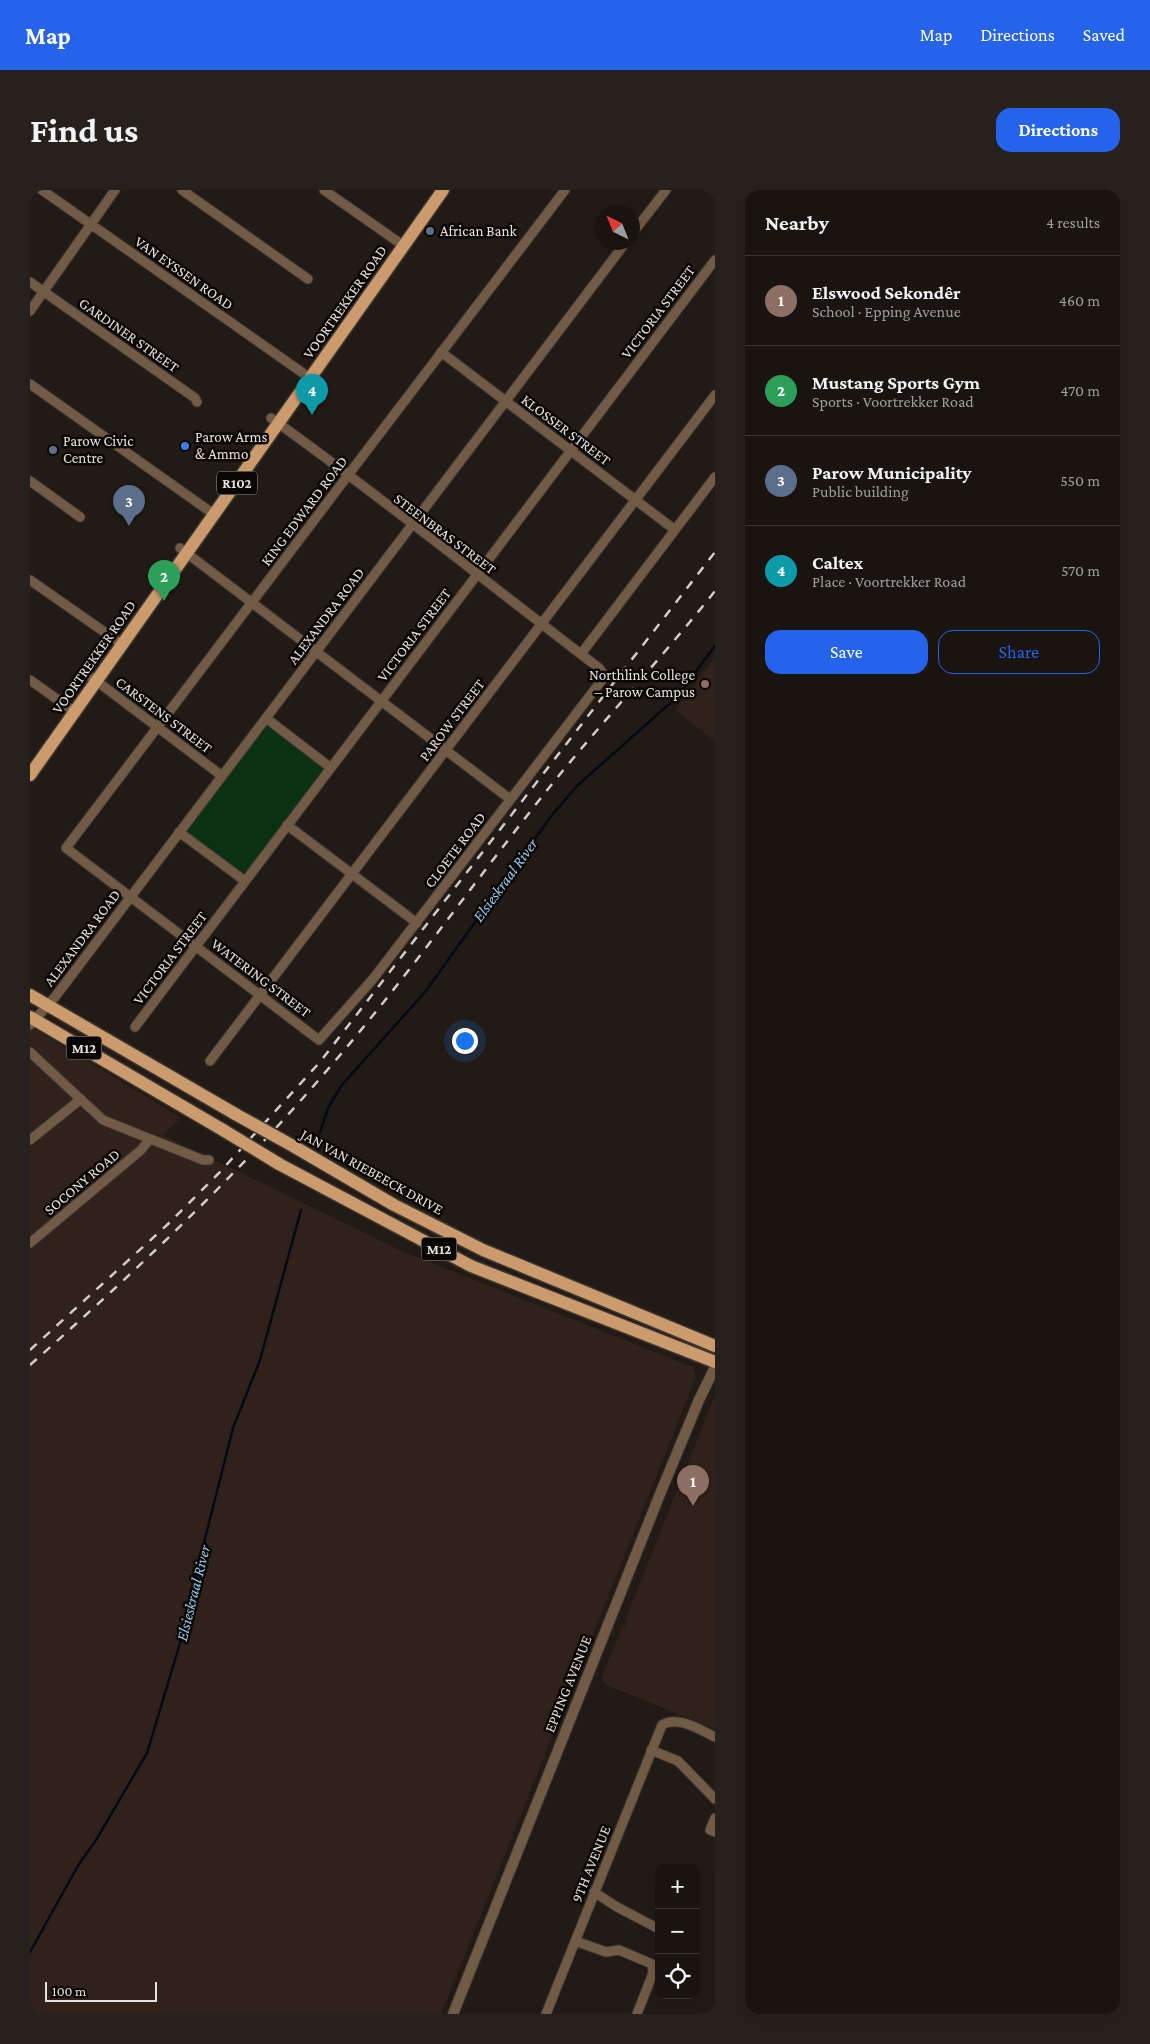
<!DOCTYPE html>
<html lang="en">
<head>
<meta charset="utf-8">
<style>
  :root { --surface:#1a1410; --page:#27211e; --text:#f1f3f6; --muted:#9f9e9f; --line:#383330; --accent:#2563eb }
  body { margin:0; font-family:"Crimson Pro",serif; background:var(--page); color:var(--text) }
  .controls { position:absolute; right:15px; bottom:15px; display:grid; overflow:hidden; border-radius:10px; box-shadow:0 5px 20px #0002 }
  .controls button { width:45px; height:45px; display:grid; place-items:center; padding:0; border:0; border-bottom:1px solid var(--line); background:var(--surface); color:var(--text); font:25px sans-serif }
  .compass { position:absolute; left:565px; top:15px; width:45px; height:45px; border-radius:50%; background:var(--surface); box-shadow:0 5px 20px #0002; rotate:317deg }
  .scale { position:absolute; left:15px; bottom:12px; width:112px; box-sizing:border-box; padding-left:5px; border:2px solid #e7e1de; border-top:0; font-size:14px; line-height:18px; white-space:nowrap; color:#e7e1de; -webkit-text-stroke:4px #090604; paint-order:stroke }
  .you { position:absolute; left:434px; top:850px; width:18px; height:18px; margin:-12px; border:4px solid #fff; border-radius:50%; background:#1a73e8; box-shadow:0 0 0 8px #1a73e833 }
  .badge { display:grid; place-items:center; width:32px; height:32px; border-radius:50%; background:var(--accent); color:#fff; font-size:16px; font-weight:700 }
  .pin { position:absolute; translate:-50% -41px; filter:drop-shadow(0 1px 2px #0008) }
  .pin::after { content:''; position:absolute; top:26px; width:18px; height:15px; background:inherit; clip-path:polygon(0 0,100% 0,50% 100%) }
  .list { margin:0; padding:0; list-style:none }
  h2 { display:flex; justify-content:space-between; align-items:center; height:65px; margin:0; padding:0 20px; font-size:21px }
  h2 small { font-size:16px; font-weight:400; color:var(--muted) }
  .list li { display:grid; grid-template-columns:32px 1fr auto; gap:15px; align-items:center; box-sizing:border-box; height:90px; padding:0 20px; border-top:1px solid var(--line) }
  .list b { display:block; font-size:19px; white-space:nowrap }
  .list p { margin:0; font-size:16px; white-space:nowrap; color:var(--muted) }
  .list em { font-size:16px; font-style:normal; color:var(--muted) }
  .actions { display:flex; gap:10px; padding:15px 20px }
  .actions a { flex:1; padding:11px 0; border:1px solid var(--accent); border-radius:15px; text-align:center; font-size:18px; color:var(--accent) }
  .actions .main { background:var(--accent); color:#fff }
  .icon { flex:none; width:28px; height:28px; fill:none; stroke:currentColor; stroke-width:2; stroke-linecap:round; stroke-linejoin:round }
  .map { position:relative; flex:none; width:685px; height:1824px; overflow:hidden; border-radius:15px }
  header { display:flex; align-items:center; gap:30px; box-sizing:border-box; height:70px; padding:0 25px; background:var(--accent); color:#fff }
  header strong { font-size:24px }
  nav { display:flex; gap:28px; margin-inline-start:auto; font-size:18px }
  .intro { display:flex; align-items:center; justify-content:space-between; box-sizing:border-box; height:120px; padding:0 30px }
  h1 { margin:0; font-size:35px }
  .button { padding:12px 22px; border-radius:15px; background:var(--accent); color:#fff; font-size:18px; font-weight:700 }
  main { display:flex; gap:30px; padding:0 30px }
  aside { flex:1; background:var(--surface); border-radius:15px; box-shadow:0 5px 20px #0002 }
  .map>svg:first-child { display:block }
  .built { fill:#30221a }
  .green { fill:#0a3112 }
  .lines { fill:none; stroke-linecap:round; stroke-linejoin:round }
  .stream { stroke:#000b17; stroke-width:2.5 }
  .minor-casing { stroke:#3e3631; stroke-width:11 }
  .tertiary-casing { stroke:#3e3631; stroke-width:12 }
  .primary-casing { stroke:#3e3631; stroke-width:15 }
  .minor { stroke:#725b46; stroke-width:9 }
  .tertiary { stroke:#725b46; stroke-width:10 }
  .primary { stroke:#cb9b6e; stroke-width:12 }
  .rail { stroke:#d2cbc8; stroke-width:2.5; stroke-dasharray:9 9; stroke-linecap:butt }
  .primary-bridge-casing { stroke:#3e3631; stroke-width:15; stroke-linecap:butt }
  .primary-bridge { stroke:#cb9b6e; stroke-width:12 }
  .service-dot { fill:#5c6f8a; stroke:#090604; stroke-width:2 }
  .shop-dot { fill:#3f7fe0; stroke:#090604; stroke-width:2 }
  .education-dot { fill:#8d6e63; stroke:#090604; stroke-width:2 }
  .labels { text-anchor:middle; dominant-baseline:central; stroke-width:5; stroke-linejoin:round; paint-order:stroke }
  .shield { fill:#090604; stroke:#a49f9d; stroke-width:1 }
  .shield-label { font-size:14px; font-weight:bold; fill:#e7e1de }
  .poi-label { font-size:15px; fill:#e7e1de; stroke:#090604; text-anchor:start }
  .street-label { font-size:15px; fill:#e7e1de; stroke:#090604 }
  .water-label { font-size:16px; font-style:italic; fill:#96cef2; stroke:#090604 }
</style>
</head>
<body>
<header>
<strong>Map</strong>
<nav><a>Map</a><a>Directions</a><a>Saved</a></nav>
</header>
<div class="intro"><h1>Find us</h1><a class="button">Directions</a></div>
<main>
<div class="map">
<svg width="685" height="1824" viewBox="0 0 685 1824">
  <rect width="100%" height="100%" fill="#221a15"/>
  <path class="built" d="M685 467V551L645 520Z
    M0 836 151 928 133 945 372 1061 663 1177 666 1187 411 1824H0Z
    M685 1205V1539L576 1495 571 1488 592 1437 595 1436 598 1430 596 1428Z"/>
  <path class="green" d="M237 535 293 578V581L215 683 212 684 157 642 156 639Z"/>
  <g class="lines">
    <path class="stream" d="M290 943 298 918 311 896 395 802 522 625 548 595 646 508 685 456
      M0 1762 49 1674 66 1650 117 1563 156 1433 164 1392 203 1238 230 1170 271 1020"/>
    <defs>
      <path id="minor" d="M12 0 280 188
        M152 0 278 89
        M294 0 374 56
        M602 44 636 0
        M0 92 165 208 167 212
        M0 121 85 0
        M411 162 645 340
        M0 194 185 325
        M241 228C353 308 460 395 569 478L573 484 572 490 343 789 289 850 36 658C202 438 368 219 535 0
        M0 291 50 327
        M150 358 480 609
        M0 390 93 455
        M551 464 685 287
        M60 486 192 586
        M0 490 45 522
        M236 528 301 578
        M257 635 387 733
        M149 642 215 691
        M0 835 25 807 596 52
        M105 837 685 70
        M0 862 73 930 173 970H179
        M180 871 685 205
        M0 950 51 909
        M0 1053 111 960 120 949
        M621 1560 648 1571 685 1609
        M685 1628 680 1640 685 1642
        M564 1702 587 1717 629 1739
        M545 1751 576 1762 589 1760 622 1774 623 1783 607 1824
        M516 1824 632 1535C648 1525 670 1540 685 1547"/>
      <path id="tertiary" d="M423 1824 630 1304 669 1210 685 1177"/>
      <path id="primary" d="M0 585 413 0
        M0 805 207 925
        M0 827 193 940
        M263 956 364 1015 453 1060 685 1156
        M249 974 441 1076 685 1172"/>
    </defs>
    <use href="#minor" class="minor-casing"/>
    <use href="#tertiary" class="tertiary-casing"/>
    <use href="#primary" class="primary-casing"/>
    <use href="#minor" class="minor"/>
    <use href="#tertiary" class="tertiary"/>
    <use href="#primary" class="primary"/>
    <path class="rail" d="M0 1160 137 1035 189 983 290 872 685 362
      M0 1175C105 1082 208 985 299 878 375 790 442 695 514 604 569 535 630 470 685 401"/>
    <defs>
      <path id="primary-bridge" d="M207 925 263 956
        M193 940 249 974"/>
    </defs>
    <use href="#primary-bridge" class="primary-bridge-casing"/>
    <use href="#primary-bridge" class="primary-bridge"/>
  </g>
  <g class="service-dot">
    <circle cx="400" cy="41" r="5"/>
    <circle cx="23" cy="260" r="5"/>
  </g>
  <circle class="shop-dot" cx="155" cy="256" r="5"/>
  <circle class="education-dot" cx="675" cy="494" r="5"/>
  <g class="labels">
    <g class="shield">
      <rect x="187" y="281.5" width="40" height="23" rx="4"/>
      <rect x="36.5" y="846.5" width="35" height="23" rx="4"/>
      <rect x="391.5" y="1047.5" width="35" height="23" rx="4"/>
    </g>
    <g class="shield-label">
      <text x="207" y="293">R102</text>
      <text x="54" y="858">M12</text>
      <text x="409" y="1059">M12</text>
    </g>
    <g class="poi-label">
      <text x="410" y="41">African Bank</text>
      <text x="165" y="247">Parow Arms<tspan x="165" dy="17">&amp; Ammo</tspan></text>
      <text x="33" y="251">Parow Civic<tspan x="33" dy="17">Centre</tspan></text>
      <text x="665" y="485" text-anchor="end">Northlink College<tspan x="665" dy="17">– Parow Campus</tspan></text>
    </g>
    <g class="street-label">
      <text transform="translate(154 83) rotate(35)">VAN EYSSEN ROAD</text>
      <text transform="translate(315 112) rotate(-55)">VOORTREKKER ROAD</text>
      <text transform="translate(628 122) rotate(-53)">VICTORIA STREET</text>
      <text transform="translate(99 145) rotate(35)">GARDINER STREET</text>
      <text transform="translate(536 240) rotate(37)">KLOSSER STREET</text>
      <text transform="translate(274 321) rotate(-53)">KING EDWARD ROAD</text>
      <text transform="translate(415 344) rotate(37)">STEENBRAS STREET</text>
      <text transform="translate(296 426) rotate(-53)">ALEXANDRA ROAD</text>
      <text transform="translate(384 445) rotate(-53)">VICTORIA STREET</text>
      <text transform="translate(64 467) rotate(-55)">VOORTREKKER ROAD</text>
      <text transform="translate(134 525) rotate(37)">CARSTENS STREET</text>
      <text transform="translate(422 530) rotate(-53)">PAROW STREET</text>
      <text transform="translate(425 660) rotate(-53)">CLOETE ROAD</text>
      <text transform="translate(52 748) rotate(-53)">ALEXANDRA ROAD</text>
      <text transform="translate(140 768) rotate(-53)">VICTORIA STREET</text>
      <text transform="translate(231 788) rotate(37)">WATERING STREET</text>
      <text transform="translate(342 982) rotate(29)">JAN VAN RIEBEECK DRIVE</text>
      <text transform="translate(52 992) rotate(-40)">SOCONY ROAD</text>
      <text transform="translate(538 1494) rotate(-68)">EPPING AVENUE</text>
      <text transform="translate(561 1674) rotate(-68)">9TH AVENUE</text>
    </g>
    <g class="water-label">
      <text transform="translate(475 690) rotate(-54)">Elsieskraal River</text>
      <text transform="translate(163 1403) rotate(-76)">Elsieskraal River</text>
    </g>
  </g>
</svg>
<div class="controls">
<button>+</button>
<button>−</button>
<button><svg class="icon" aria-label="locate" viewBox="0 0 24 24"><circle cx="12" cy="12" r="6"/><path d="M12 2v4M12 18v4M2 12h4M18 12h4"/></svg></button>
</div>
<svg class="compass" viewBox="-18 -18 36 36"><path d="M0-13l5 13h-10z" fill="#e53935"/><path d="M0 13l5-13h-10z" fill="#9f9e9f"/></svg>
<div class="scale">100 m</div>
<div class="you"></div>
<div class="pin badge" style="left:663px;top:1316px;background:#8d6e63">1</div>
<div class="pin badge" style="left:134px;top:411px;background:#2e9e5b">2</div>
<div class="pin badge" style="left:99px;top:336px;background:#5c6f8a">3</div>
<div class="pin badge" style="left:282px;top:225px;background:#0f9aa8">4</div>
</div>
<aside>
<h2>Nearby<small>4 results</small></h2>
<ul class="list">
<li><span class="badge" style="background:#8d6e63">1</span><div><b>Elswood Sekondêr</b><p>School · Epping Avenue</p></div><em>460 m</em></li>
<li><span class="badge" style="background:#2e9e5b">2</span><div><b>Mustang Sports Gym</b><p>Sports · Voortrekker Road</p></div><em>470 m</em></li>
<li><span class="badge" style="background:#5c6f8a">3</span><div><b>Parow Municipality</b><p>Public building</p></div><em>550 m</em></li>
<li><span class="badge" style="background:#0f9aa8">4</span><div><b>Caltex</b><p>Place · Voortrekker Road</p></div><em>570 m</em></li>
</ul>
<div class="actions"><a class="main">Save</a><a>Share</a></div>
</aside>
</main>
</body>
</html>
